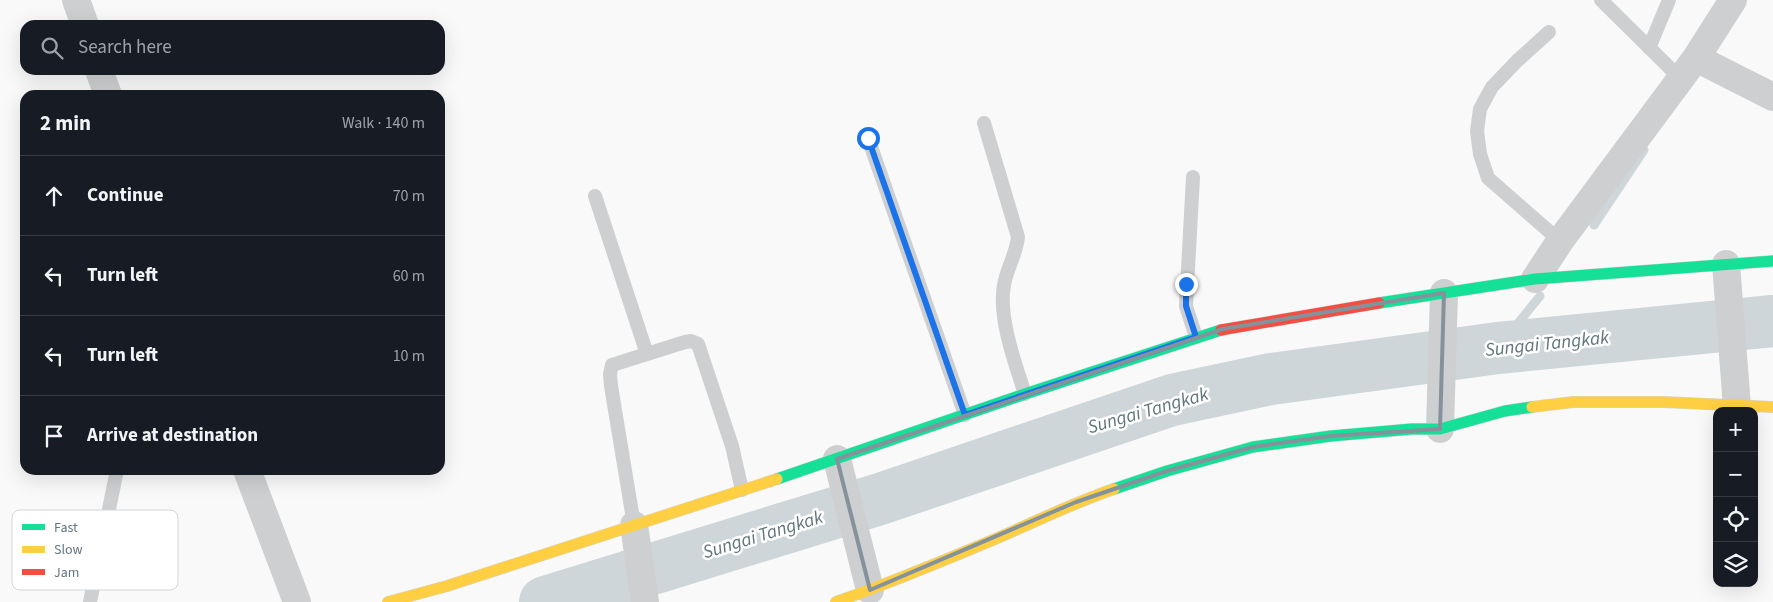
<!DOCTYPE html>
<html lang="en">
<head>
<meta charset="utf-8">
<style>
  :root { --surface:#171b24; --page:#20242c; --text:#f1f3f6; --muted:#9ea1a6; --line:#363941 }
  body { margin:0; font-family:"Source Sans 3",sans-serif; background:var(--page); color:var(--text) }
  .controls { position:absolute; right:15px; bottom:15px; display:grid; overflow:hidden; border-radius:10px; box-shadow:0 5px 20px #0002 }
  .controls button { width:45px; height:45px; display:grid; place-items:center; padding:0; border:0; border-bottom:1px solid var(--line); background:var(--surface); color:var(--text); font:25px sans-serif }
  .stop { position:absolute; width:15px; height:15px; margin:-11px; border:4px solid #1a73e8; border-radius:50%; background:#fff }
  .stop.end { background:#1a73e8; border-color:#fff; box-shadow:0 1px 5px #0008 }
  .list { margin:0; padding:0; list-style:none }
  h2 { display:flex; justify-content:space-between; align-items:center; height:65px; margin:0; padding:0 20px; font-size:21px }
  h2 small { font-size:16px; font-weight:400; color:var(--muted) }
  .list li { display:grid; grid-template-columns:32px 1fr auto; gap:15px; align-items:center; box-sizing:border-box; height:80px; padding:0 20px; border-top:1px solid var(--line) }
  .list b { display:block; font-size:19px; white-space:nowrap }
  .list em { font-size:16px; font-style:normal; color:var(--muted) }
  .icon { flex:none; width:28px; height:28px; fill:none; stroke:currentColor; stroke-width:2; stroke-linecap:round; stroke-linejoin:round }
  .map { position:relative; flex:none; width:1773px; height:602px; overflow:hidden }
  .search { position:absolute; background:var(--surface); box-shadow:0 5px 20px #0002; left:20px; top:20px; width:425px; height:55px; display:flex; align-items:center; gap:12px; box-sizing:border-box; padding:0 18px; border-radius:15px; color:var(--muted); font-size:19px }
  .panel { position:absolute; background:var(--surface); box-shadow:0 5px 20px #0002; left:20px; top:90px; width:425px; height:385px; border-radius:15px }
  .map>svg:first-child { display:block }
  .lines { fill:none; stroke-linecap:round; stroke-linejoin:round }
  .stream { stroke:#ced6d9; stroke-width:9 }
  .river { stroke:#ced6d9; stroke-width:52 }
  .fast-casing { stroke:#d5d6d7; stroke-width:12 }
  .slow-casing { stroke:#d5d6d7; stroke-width:12 }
  .jam-casing { stroke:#d5d6d7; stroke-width:12 }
  .lane { stroke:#cecfd0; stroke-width:14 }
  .street { stroke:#cecfd0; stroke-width:28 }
  .fast { stroke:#16e098; stroke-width:11 }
  .slow { stroke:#ffcf43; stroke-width:11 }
  .jam { stroke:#f24e42; stroke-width:11 }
  .route { stroke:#1a73e8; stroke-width:6 }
  .marked { fill:none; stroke:#84929c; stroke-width:4; stroke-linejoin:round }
  .labels { text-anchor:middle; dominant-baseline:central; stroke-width:5; stroke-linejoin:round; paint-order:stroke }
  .water-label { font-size:19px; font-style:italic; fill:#60757c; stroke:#fff }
  .key { fill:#fff; stroke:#d1d6da; stroke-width:1 }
  .key-label { font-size:14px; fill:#657683 }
</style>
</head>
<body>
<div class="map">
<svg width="1773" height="602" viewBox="0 0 1773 602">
  <rect width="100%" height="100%" fill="#f9f9f9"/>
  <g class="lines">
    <path class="stream" d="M1594 225 1644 150
      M1498 348 1540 296"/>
    <path class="river" d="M545 602 880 499 1172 400 1271 379 1498 348 1773 321"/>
    <defs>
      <path id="fast" d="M1379 303 1535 279 1773 261
        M777 479 1025 394 1221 330
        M1114 489 1167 471 1253 447 1331 436 1412 429H1440L1505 411 1532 407"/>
      <path id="slow" d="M1532 407 1573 402H1663L1773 407
        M388 602 447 586 777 479
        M836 602C887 584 938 563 988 542 1031 524 1070 504 1114 489"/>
      <path id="jam" d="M1221 330 1379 303"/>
    </defs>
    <use href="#fast" class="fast-casing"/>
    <use href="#slow" class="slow-casing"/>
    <use href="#jam" class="jam-casing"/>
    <path class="lane" d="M1601 0 1680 78
      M1549 32 1517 61 1492 87 1480 109 1477 131 1480 154 1488 178 1560 241
      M1649 48 1669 0
      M984 123 1018 237C1016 255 1007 268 1004 285 998 317 1015 363 1025 394
      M868 138 965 415
      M1193 177 1186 306 1196 337
      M595 196 647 354
      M634 525 611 386 610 374 612 365 685 342 691 341 698 344 732 446 742 490
      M90 602 117 470"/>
    <path class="street" d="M76 0 85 25
      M1696 58 1773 97
      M99 70 108 95
      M1726 264 1737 407
      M1535 279 1560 241 1696 58 1733 0
      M1440 429 1444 293
      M837 459 870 590
      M247 470 297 602
      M634 525 645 602"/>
    <use href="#fast" class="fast"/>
    <use href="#slow" class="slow"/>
    <use href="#jam" class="jam"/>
  </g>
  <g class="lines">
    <path class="route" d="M868 138 965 415 1196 337 1186 306V284"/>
  </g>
  <path class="marked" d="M1444 293 1440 429 1331 436 1253 447 1167 471 1076 502 870 590 837 459 1223 329Z"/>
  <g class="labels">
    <g class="water-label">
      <text transform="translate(1547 344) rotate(-6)">Sungai Tangkak</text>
      <text transform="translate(1148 411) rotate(-16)">Sungai Tangkak</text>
      <text transform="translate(763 535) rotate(-17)">Sungai Tangkak</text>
    </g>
  </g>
  <rect x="12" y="510" width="166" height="80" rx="8" class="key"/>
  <rect x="22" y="524" width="23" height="6" fill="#16e098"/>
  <rect x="22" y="546" width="23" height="7" fill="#ffcf43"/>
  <rect x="22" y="569" width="23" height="6" fill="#f24e42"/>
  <g class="key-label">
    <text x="54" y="532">Fast</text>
    <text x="54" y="554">Slow</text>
    <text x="54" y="577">Jam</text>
  </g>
</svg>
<div class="controls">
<button>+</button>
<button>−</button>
<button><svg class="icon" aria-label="locate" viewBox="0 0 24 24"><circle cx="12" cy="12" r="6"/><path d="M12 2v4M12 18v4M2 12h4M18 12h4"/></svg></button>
<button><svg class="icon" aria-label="layers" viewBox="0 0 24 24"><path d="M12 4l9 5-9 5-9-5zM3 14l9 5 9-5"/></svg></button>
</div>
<div class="stop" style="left:868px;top:138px"></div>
<div class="stop end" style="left:1186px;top:284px"></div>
<div class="search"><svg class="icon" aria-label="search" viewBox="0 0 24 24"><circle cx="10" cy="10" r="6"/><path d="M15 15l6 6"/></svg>Search here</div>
<section class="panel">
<h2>2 min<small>Walk · 140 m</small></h2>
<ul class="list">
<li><svg class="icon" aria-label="ahead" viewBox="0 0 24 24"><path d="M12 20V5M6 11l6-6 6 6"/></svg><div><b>Continue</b></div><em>70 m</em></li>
<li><svg class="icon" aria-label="left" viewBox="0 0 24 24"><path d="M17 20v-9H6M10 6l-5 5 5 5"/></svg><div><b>Turn left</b></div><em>60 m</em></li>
<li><svg class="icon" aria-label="left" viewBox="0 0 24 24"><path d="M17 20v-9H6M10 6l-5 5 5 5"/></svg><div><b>Turn left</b></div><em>10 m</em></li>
<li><svg class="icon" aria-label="arrive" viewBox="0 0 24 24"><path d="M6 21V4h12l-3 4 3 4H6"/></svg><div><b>Arrive at destination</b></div></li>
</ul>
</section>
</div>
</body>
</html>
